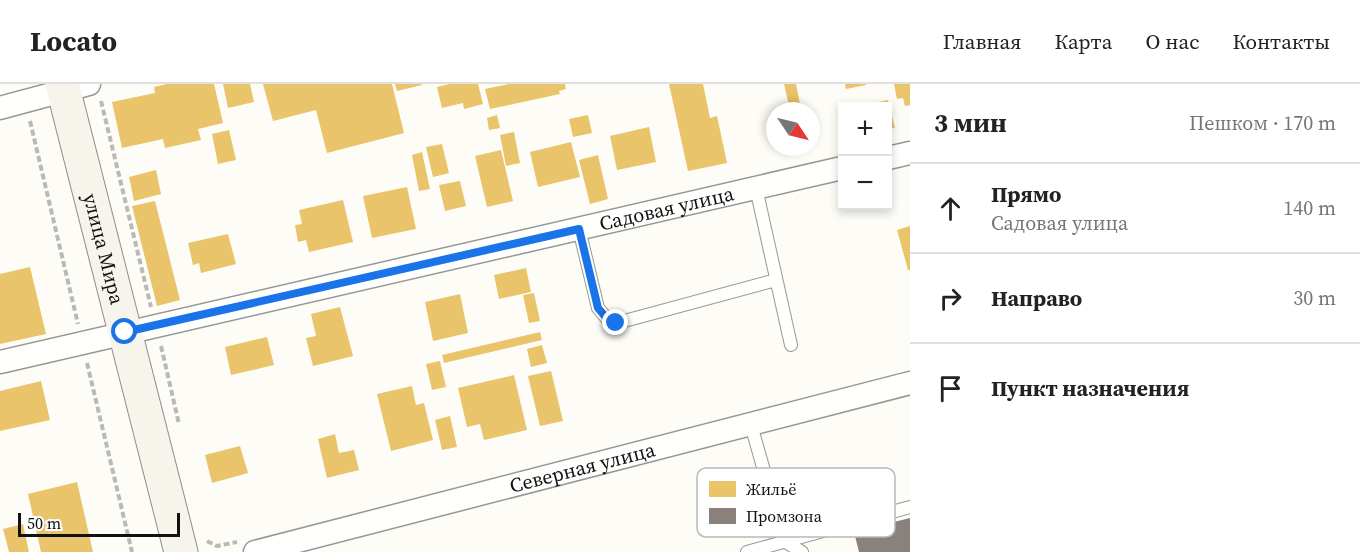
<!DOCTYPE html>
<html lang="ru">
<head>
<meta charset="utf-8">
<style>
  :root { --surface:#fff; --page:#f2f2f2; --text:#222; --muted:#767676; --line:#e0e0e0 }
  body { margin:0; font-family:"Source Serif 4",serif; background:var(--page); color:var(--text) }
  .controls { position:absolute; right:18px; top:18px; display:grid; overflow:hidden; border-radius:0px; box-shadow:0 3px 9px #0003 }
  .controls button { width:54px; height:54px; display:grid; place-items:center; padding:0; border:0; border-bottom:2px solid var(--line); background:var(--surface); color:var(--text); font:30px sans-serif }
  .compass { position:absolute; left:766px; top:18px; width:54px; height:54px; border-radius:50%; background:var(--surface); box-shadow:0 3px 9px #0003; rotate:125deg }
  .scale { position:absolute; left:18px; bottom:15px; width:162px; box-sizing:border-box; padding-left:6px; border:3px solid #111; border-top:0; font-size:16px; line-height:21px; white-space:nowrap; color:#111; -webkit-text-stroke:4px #fff; paint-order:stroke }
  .stop { position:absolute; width:18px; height:18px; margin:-14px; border:4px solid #1a73e8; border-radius:50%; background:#fff }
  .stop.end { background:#1a73e8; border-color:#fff; box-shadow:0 2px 6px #0008 }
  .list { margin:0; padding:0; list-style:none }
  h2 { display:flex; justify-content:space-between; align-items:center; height:78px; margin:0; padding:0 24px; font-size:26px }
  h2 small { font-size:20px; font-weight:400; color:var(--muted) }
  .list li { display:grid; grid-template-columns:39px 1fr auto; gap:18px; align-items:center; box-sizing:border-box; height:90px; padding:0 24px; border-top:2px solid var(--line) }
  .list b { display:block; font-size:22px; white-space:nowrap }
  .list p { margin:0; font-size:20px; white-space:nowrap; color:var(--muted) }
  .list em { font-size:20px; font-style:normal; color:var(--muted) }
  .icon { flex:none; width:33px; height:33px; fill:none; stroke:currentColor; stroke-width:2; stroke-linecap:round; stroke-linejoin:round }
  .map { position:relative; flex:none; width:910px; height:468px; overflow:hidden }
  header { display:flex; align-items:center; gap:36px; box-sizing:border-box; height:84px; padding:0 30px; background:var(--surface); border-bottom:2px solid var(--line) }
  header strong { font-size:28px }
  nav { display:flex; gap:33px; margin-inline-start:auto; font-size:21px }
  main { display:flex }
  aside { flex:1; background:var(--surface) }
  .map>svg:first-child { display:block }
  .homes { fill:#e9c46a }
  .industry { fill:#8a817c }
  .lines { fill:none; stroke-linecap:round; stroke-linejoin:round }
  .lane-casing { stroke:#979795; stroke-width:14 }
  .street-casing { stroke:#979795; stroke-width:25 }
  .secondary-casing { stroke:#8e8d8b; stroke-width:35 }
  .path { stroke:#b9b9b8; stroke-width:4; stroke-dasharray:6 3; stroke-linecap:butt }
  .lane { stroke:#fffffe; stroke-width:12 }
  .street { stroke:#fffffe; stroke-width:22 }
  .secondary { stroke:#f6f4eb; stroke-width:33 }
  .route { stroke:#1a73e8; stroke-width:8 }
  .labels { text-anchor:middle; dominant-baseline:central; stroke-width:6; stroke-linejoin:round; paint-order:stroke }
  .street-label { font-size:20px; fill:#111; stroke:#fff }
  .key { fill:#fff; stroke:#b8b8b8; stroke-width:1.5 }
  .key-label { font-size:16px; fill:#111 }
</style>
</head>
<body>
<header>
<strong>Locato</strong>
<nav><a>Главная</a><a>Карта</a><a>О нас</a><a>Контакты</a></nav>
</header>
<main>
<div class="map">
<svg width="910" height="468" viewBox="0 0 910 468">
  <rect width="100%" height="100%" fill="#fdfcf7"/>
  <path class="homes" d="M167 0H214L223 39 198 45 201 56 165 64 163 55 122 64 112 18 155 9 154 3Z
    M223 0H250L254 18 228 24Z
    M263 0H392L404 49 327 69 316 26 273 37Z
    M395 0H422V1L397 7Z
    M449 0H478L483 20 464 25 463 19 442 24 437 3Z
    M509 0H565L566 5 559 7 560 10 490 25 485 5Z
    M669 0H703L710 34 717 32 727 79 688 87Z
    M784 0H796L800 20 789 22Z
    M845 0H866V1L846 5Z
    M894 0H910V21L905 22 903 14 897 15Z
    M888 16 895 44 888 45V22H879L878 18Z
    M497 31 500 44 489 46 487 34Z
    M588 31 592 49 573 53 569 35Z
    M649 43 656 78 617 86 610 52Z
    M229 46 236 76 218 80 212 50Z
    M514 48 520 79 506 82 500 51Z
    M571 58 580 93 538 103 530 68Z
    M442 60 449 89 433 93 426 63Z
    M794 63H805L806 67 796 70Z
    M501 66 513 117 487 123 475 72Z
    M422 68 430 105 419 107 412 71Z
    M598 71 608 115 590 120 579 76Z
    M156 86 161 110 134 117 129 93Z
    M460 97 466 122 445 127 439 101Z
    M407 103 416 145 372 154 363 112Z
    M343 116 353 158 309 168 306 156 298 158 295 141 302 140 299 126Z
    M155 117 180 216 157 222 132 122Z
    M910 142V186H908L897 146Z
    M228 150 236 180 201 189 199 179 193 181 188 159Z
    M30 183 46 250 0 260V190Z
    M526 184 531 208 499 215 494 191Z
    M534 209 540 237 529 239 523 211Z
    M460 210 468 249 433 257 425 218Z
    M340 223 353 272 313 282 306 254 316 252 311 230Z
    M540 248 542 256 444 279 442 271Z
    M267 253 274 281 231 291 225 263Z
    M542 261 547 279 531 283 527 265Z
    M440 277 446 303 432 306 426 280Z
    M551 287 563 337 540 342 528 292Z
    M514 291 527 346 484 356 480 340 467 343 458 304Z
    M41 297 50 336 0 347V307Z
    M412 302 416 321 424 319 433 356 391 367 377 310Z
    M450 332 457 363 442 366 435 336Z
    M335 350 339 369 354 366 359 386 327 394 318 355Z
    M240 362 248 389 212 399 205 371Z
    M77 398 93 468H41L28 410Z
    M23 440 29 468H9L3 445Z"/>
  <path class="industry" d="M910 434V468H859L854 448Z"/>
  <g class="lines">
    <defs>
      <path id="lane" d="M756 104 791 261
        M579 145 598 224 609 237 617 239 776 196
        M751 341 784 457 802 468
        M747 468 910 423"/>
      <g id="street">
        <path d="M0 24 89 0"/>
        <path d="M888 74 910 69"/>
        <path id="s1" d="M0 278 842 84"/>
        <path id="s2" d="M255 468 910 299"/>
      </g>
      <g id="secondary">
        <path id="s3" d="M62 0 181 468"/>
      </g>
    </defs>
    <use href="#lane" class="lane-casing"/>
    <use href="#street" class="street-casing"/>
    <use href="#secondary" class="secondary-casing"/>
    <path class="path" d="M101 17 151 223
      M30 37 78 240
      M161 262 179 340
      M87 279 132 468
      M207 457 217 462 237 458"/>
    <use href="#lane" class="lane"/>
    <use href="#street" class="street"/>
    <use href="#secondary" class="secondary"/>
  </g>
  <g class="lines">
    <path class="route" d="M125 248 579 145 598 224 609 237 616 239"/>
  </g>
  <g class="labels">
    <g class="street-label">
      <text stroke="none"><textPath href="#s1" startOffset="684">Садовая улица</textPath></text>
      <text stroke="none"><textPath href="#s3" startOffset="170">улица Мира</textPath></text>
      <text stroke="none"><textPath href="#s2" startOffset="338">Северная улица</textPath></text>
    </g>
  </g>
  <rect x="697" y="384" width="198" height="69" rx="9" class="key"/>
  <rect x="709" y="397" width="27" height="16" fill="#e9c46a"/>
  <rect x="709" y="424" width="27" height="16" fill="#8a817c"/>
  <g class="key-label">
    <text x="746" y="411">Жильё</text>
    <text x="746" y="438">Промзона</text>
  </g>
</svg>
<div class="controls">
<button>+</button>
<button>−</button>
</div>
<svg class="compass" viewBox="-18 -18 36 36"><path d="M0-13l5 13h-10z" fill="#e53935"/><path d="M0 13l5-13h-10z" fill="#767676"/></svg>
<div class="scale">50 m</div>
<div class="stop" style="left:125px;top:248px"></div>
<div class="stop end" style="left:616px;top:239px"></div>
</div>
<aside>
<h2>3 мин<small>Пешком · 170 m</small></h2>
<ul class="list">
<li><svg class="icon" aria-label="ahead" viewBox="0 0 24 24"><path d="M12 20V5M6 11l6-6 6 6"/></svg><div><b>Прямо</b><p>Садовая улица</p></div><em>140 m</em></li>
<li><svg class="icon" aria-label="right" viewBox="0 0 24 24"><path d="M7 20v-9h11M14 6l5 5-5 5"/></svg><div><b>Направо</b></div><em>30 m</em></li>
<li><svg class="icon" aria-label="arrive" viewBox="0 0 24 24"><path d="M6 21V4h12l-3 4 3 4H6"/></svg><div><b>Пункт назначения</b></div></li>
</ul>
</aside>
</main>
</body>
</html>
